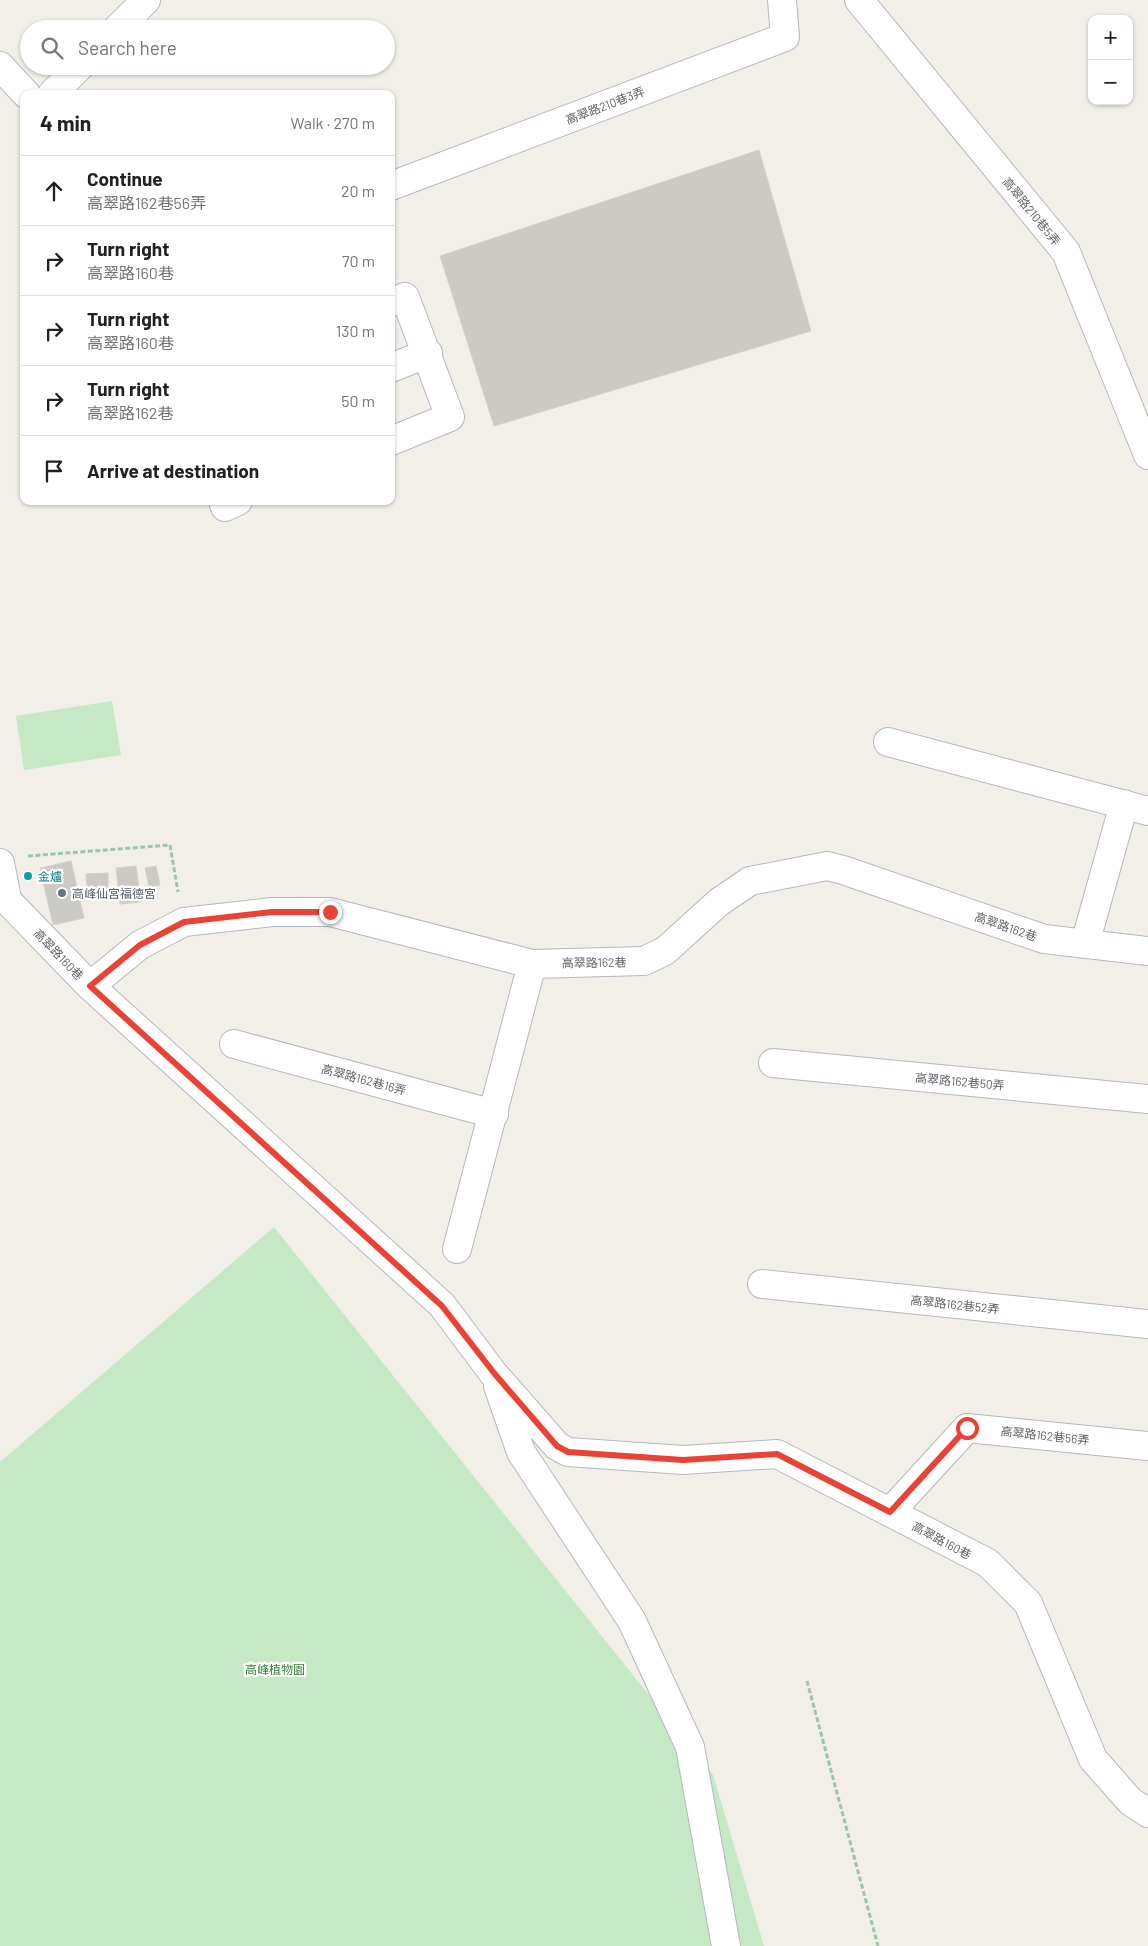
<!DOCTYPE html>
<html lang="en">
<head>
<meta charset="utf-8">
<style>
  :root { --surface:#fff; --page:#f2f2f2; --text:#202124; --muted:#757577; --line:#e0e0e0 }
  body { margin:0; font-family:Barlow,"Noto Sans TC",sans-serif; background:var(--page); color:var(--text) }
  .controls { position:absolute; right:15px; top:15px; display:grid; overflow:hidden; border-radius:10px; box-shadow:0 1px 4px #0004 }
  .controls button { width:45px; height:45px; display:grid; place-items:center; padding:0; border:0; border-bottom:1px solid var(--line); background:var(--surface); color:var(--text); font:25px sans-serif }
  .stop { position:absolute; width:15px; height:15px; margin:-11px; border:4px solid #ea4335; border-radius:50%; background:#fff }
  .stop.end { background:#ea4335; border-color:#fff; box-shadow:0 1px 5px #0008 }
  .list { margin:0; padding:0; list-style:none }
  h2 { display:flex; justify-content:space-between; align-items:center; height:65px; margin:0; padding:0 20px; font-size:21px }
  h2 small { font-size:16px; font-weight:400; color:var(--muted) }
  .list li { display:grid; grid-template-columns:32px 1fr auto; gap:15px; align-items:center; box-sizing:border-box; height:70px; padding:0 20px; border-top:1px solid var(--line) }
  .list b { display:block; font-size:19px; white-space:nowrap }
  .list p { margin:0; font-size:16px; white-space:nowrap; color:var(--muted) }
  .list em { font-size:16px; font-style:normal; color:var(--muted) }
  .icon { flex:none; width:28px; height:28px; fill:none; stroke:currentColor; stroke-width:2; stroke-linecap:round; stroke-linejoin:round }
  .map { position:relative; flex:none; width:1148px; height:1946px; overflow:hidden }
  .search { position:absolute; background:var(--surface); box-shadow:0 1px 4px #0004; left:20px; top:20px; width:375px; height:55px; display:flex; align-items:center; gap:12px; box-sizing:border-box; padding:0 18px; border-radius:28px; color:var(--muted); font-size:19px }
  .panel { position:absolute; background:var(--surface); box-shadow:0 1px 4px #0004; left:20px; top:90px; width:375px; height:415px; border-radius:10px }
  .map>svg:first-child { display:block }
  .green { fill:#c5e8c5 }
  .building { fill:#cccac5; stroke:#d6d1c6 }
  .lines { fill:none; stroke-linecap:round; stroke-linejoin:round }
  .minor-casing { stroke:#b5b8bc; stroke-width:30 }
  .path { stroke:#9cc7a9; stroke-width:3; stroke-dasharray:5 2.5; stroke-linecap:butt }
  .minor { stroke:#fff; stroke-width:28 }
  .route { stroke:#ea4335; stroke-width:6 }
  .culture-dot { fill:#0f9aa8; stroke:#fff; stroke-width:2 }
  .worship-dot { fill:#6b7280; stroke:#fff; stroke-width:2 }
  .labels { text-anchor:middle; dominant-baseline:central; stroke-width:4.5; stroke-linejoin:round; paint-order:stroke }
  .street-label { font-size:12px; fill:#5f6368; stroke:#fff }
  .culture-label { font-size:12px; fill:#0d838f; stroke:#fff; text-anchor:start }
  .worship-label { font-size:12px; fill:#5b616d; stroke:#fff; text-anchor:start }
  .park-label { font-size:12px; fill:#348238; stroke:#fff }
</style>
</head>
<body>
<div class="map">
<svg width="1148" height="1946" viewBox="0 0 1148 1946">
  <rect width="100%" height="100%" fill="#f1efe8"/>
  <path class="green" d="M112 701 121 755 24 770 16 716Z
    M274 1227 713 1775 764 1946H0V1462Z"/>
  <path class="building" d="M759 150 811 331 494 426 440 256Z
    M71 861 84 918 53 925 40 868Z
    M136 866 141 902 120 904 116 868Z
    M156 866 160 885 149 887 145 868Z
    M22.5 876a5.5 5.5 0 1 1 11 0a5.5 5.5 0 1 1-11 0Z
    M108 873V892H87L86 874Z"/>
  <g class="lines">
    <defs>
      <path id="minor" d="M859 0 1066 252 1148 455
        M117 29 146 0
        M0 66 26 94
        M52 94 80 66
        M391 186 785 37 782 0
        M391 302 405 297 450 417 391 441
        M391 368 428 353
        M223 501 225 507 238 501
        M888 742 1148 811
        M0 863 7 899
        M0 893 90 986 442 1305 493 1373 557 1446 568 1452 683 1460 777 1454 988 1563 1028 1603 1093 1759 1130 1801 1148 1813
        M1085 944 1124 804
        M90 986 140 945 184 922 272 912H330L532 964 644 961 665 951 719 902 750 881 827 866 843 870 1044 939 1148 951
        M234 1044 494 1114
        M773 1063 1148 1099
        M457 1249 532 964
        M762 1284 1148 1324
        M498 1386 521 1452 632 1621 690 1747 726 1946
        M890 1512 967 1428 1148 1446"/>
    </defs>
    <use href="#minor" class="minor-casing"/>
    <path class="path" d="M28 856 170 845 178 892
      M807 1681 878 1946"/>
    <use href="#minor" class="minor"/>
  </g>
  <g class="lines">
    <path class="route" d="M330 912H272L184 922 140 945 90 986 442 1306 494 1373 557 1446 568 1452 683 1460 777 1454 890 1512 967 1428"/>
  </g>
  <circle class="culture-dot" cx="28" cy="876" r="5"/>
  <circle class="worship-dot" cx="62" cy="893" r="5"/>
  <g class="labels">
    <g class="street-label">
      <text transform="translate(605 105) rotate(-21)">高翠路210巷3弄</text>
      <text transform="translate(1032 211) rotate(51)">高翠路210巷5弄</text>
      <text transform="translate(1006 926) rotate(19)">高翠路162巷</text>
      <text transform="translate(59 954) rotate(46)">高翠路160巷</text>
      <text transform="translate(594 962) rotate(-1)">高翠路162巷</text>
      <text transform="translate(364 1079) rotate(15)">高翠路162巷16弄</text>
      <text transform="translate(960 1081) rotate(5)">高翠路162巷50弄</text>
      <text transform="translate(955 1304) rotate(6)">高翠路162巷52弄</text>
      <text transform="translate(1045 1435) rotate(6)">高翠路162巷56弄</text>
      <text transform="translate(942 1540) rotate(28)">高翠路160巷</text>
    </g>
    <g class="culture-label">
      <text x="38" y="876">金爐</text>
    </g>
    <g class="worship-label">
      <text x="72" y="893">高峰仙宮福德宮</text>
    </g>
    <g class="park-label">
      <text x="275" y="1669">高峰植物園</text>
    </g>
  </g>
</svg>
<div class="controls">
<button>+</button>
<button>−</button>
</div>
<div class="stop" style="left:967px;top:1428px"></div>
<div class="stop end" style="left:330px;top:912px"></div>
<div class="search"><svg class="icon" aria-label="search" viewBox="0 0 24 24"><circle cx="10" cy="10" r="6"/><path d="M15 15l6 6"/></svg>Search here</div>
<section class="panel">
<h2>4 min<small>Walk · 270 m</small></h2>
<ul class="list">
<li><svg class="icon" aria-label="ahead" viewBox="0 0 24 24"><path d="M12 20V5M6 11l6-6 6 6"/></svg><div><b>Continue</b><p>高翠路162巷56弄</p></div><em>20 m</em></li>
<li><svg class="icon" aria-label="right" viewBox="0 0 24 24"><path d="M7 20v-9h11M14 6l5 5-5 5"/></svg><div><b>Turn right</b><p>高翠路160巷</p></div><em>70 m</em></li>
<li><svg class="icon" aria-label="right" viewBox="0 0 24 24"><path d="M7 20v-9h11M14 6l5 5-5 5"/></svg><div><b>Turn right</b><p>高翠路160巷</p></div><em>130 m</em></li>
<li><svg class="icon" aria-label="right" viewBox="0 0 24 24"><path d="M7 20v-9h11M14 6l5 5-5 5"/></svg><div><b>Turn right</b><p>高翠路162巷</p></div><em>50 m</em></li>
<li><svg class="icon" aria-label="arrive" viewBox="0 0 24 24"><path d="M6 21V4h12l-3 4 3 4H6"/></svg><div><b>Arrive at destination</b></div></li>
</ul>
</section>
</div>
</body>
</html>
